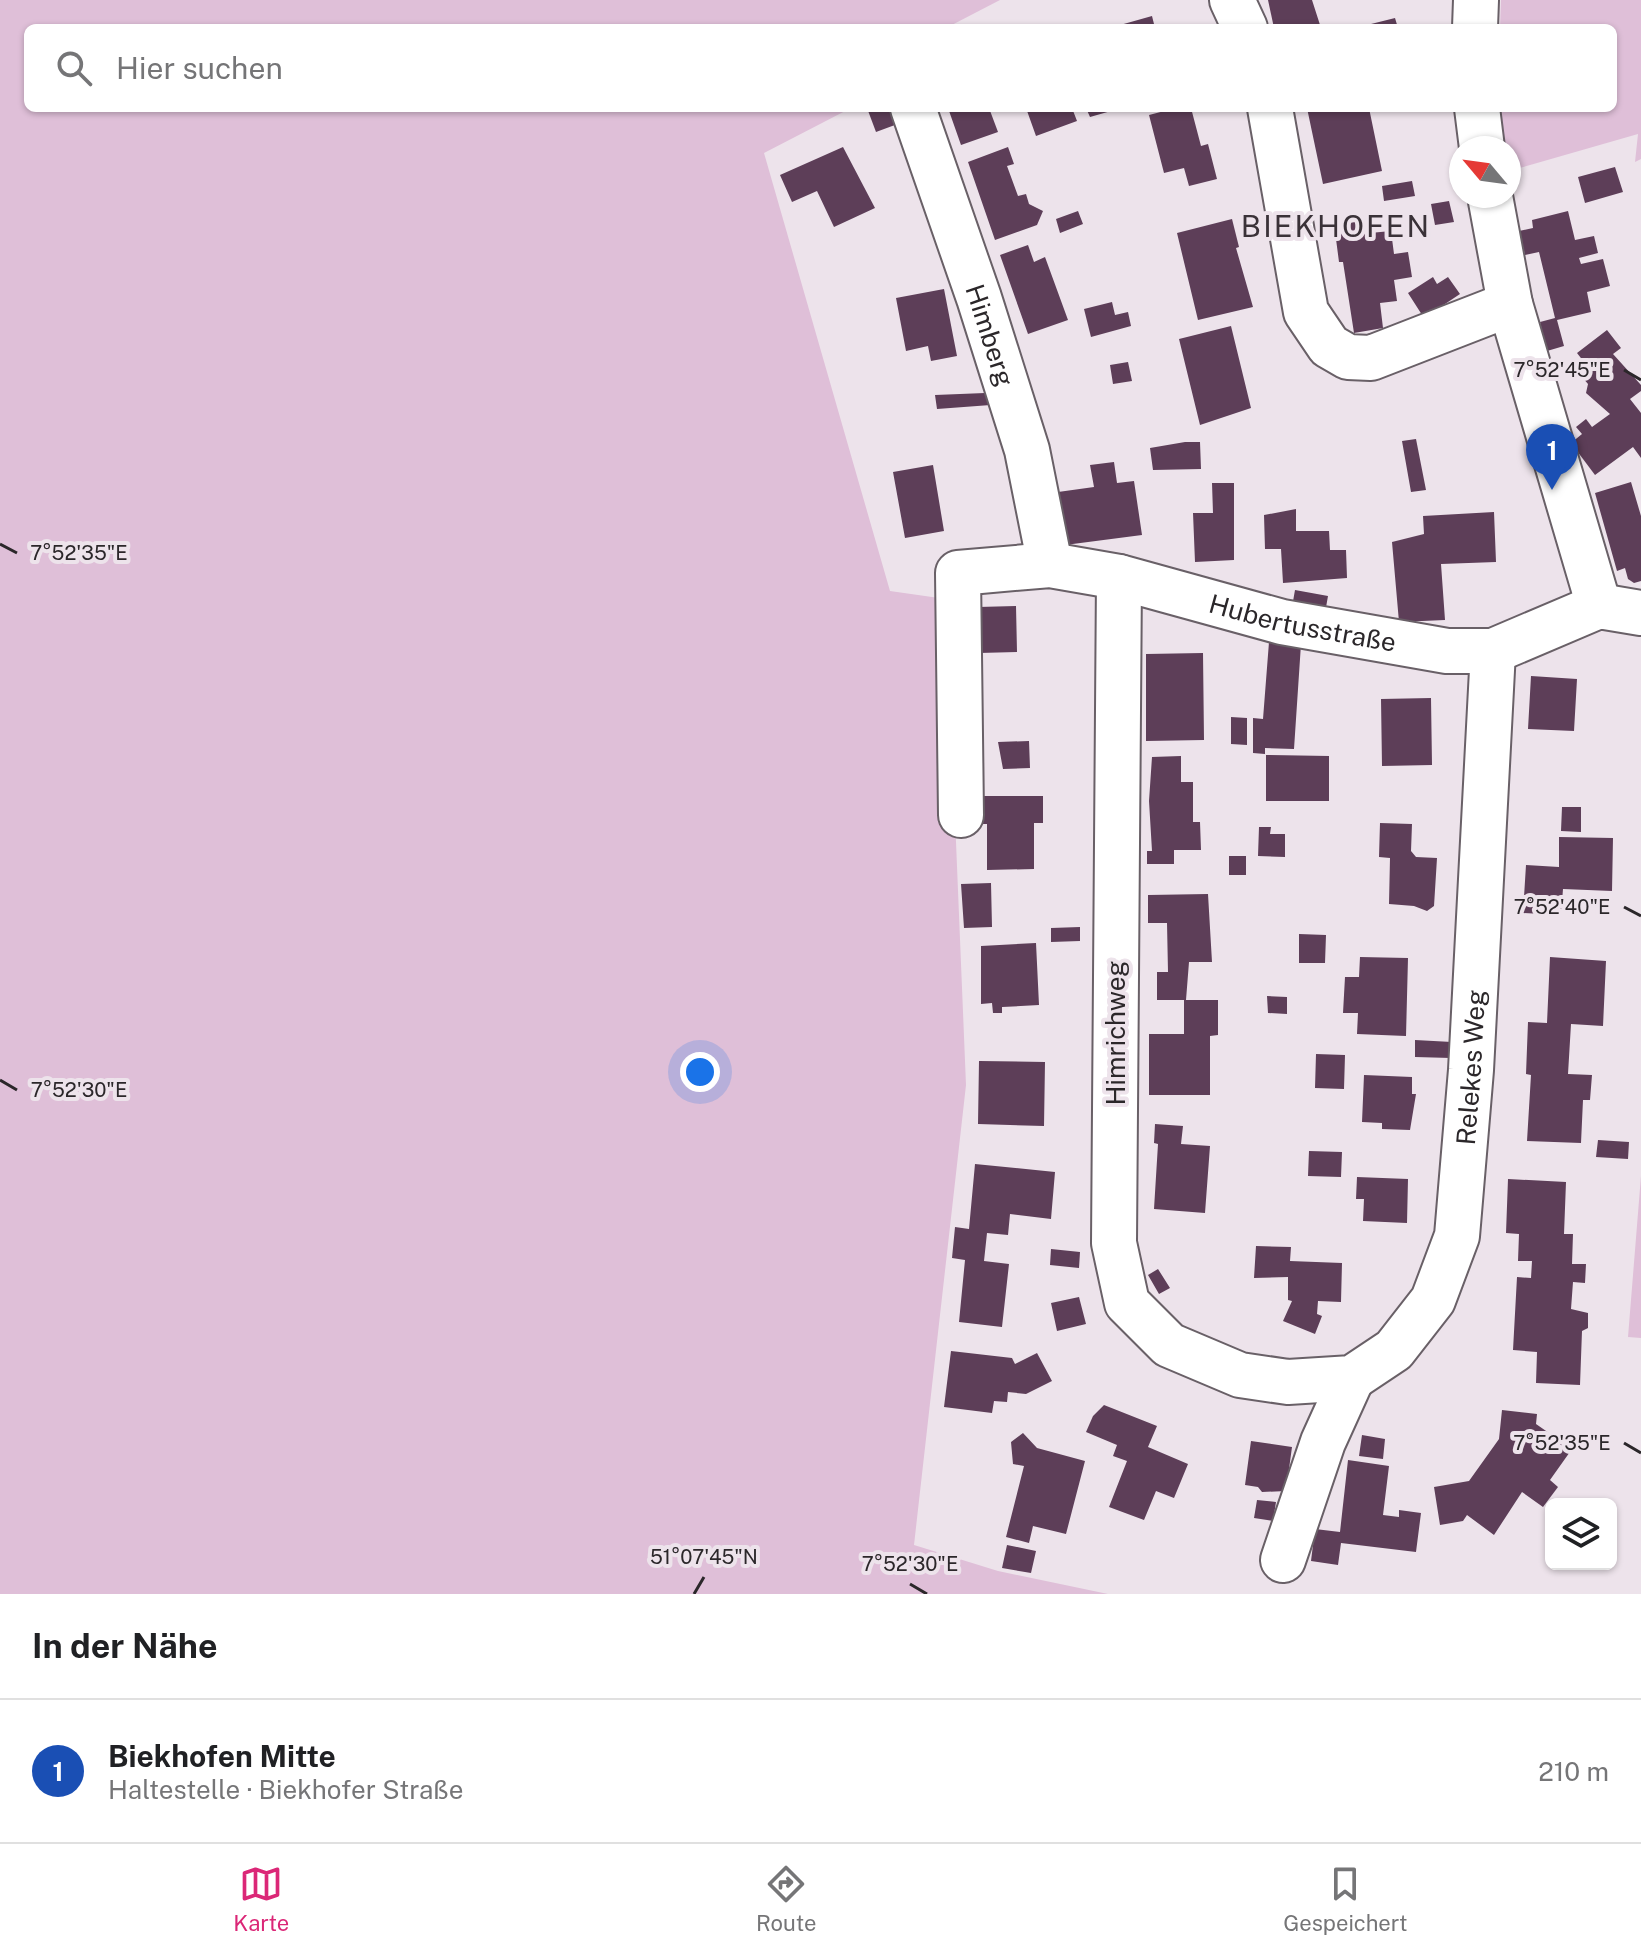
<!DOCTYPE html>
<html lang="de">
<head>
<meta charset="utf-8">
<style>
  :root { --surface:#fff; --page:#f6f6f6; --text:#202124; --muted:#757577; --line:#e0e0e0; --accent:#db2777 }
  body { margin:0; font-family:"Public Sans",sans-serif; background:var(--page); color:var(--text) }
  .controls { position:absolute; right:24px; bottom:24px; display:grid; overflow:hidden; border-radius:12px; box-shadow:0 2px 6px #0004 }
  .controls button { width:72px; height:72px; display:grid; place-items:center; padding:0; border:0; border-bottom:2px solid var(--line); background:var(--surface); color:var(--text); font:40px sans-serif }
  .compass { position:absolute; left:1449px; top:136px; width:72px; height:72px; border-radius:50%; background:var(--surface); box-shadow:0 2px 6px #0004; rotate:299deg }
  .you { position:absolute; left:700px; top:1072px; width:28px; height:28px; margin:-20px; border:6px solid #fff; border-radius:50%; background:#1a73e8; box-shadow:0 0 0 12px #1a73e833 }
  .badge { display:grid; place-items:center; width:52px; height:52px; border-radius:50%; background:var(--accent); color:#fff; font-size:26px; font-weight:700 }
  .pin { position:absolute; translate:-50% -66px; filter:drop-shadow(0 2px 4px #0008) }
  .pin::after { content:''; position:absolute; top:42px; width:28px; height:24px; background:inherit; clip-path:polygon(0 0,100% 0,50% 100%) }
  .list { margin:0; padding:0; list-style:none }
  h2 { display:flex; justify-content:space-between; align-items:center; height:104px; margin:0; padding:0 32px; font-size:34px }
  h2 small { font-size:26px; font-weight:400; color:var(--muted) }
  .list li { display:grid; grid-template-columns:52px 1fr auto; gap:24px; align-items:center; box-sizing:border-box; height:144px; padding:0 32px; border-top:2px solid var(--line) }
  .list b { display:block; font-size:30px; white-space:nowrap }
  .list p { margin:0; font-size:26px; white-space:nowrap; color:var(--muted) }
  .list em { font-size:26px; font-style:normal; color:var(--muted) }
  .icon { flex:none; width:44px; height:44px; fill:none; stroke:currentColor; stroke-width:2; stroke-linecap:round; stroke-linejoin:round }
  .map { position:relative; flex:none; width:1641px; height:1594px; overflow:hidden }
  .search { position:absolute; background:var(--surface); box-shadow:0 2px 6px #0004; left:24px; right:24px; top:24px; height:88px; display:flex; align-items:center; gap:20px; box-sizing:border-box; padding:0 28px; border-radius:12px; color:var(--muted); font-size:30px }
  .sheet { height:248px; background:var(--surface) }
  nav { display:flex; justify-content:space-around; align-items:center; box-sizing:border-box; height:112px; border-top:2px solid var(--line); background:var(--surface); font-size:22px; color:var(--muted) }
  nav a { display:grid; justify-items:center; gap:4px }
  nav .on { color:var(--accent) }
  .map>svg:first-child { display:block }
  .green { fill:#dfbfd8 }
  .building { fill:#5d3e58 }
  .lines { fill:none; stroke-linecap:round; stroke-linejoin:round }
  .minor-casing { stroke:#696067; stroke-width:48 }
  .minor { stroke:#fff; stroke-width:44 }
  .ticks { fill:none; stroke:#2b272a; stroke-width:3 }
  .labels { text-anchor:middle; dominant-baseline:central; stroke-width:8; stroke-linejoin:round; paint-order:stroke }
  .street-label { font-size:26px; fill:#2b272a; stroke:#ede3eb }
  .quarter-label { font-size:30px; letter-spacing:2px; fill:#3a3238; stroke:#ede3eb }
  .ticks-label { font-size:20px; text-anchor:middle; fill:#2b272a; stroke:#ede3eb; stroke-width:8; stroke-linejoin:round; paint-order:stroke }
</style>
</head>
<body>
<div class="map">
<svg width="1641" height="1594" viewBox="0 0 1641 1594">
  <rect width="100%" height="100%" fill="#ede3eb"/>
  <path class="green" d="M0 0H1000L946 28H28V108H851L764 153 890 591 946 599 966 1085 914 1545 998 1571 1108 1594H0Z
    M1501 0H1641V159L1635 162 1638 134 1516 169 1509 165V148H1503L1500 108H1613V28H1500Z
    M1641 1176V1338L1628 1337Z"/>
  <path class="building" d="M1268 0H1312L1321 28H1274Z
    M1152 16 1155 28H1113V27Z
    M1395 18 1398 28H1359V27Z
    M867 108H898L903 122 876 132Z
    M948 108H989L998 132 961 145Z
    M1026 108H1072L1077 121 1036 136Z
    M1086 108H1118V109L1090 117Z
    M1176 108H1191L1201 146 1208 144 1217 179 1189 186 1184 168 1164 173 1149 115Z
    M1307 108H1369L1382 171 1323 184Z
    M843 147 875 208 834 227 817 191 792 202 780 175Z
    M1008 147 1014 164 1007 166 1018 196 1026 194 1029 204 1043 211 1037 225 995 240 968 162Z
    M1615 167 1623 192 1585 203 1578 177Z
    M1412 181 1415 196 1384 201 1382 186Z
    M1449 201 1454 222 1435 225 1431 204Z
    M1078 211 1083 224 1060 233 1056 219Z
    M1568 211 1575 240 1594 236 1598 253 1579 258 1581 264 1603 259 1610 286 1587 292 1591 312 1557 320 1564 346 1547 351 1540 322 1555 318 1539 252 1525 255 1519 231 1533 228 1532 220Z
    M1232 219 1239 247 1236 248 1253 307 1198 320 1177 233Z
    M1361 221 1369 227 1370 233 1391 231 1394 254 1408 252 1412 277 1394 280 1397 301 1380 303 1383 328 1354 333 1343 262H1339L1336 239 1340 238 1338 225Z
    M1028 245 1034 262 1045 257 1068 320 1028 334 1000 255Z
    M1433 277 1437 284 1448 277 1460 294 1424 318 1408 293Z
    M944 289 957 356 931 361 928 346 906 351 896 298Z
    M1112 302 1115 315 1128 312 1131 326 1091 337 1084 309Z
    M1231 326 1251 408 1200 425 1179 339Z
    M1607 330 1621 348 1613 354 1641 385V391L1630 399 1641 413V458L1633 447 1595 475 1571 443 1582 434 1576 427 1586 419 1592 427 1610 414 1586 393 1588 384 1582 377 1591 371 1577 353Z
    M1128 362 1132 381 1113 384 1110 365Z
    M993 370 1004 404 937 409 935 395 985 393 980 375Z
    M1416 439 1426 490 1411 492 1402 441Z
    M1185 442H1200L1201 469 1153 470 1150 448Z
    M1114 462 1117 483 1134 481 1142 535 1065 545 1058 492 1094 487 1090 465Z
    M933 465 944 531 905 538 893 472Z
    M1631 482 1641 516V581L1634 583 1628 579 1625 568 1617 571 1595 493Z
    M1212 483H1234V560L1195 562 1193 513H1213Z
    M1296 509V531H1329L1330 550H1346L1347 578 1283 583 1281 549H1265L1264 515Z
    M1494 512 1496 562 1441 564 1445 620 1399 622 1392 542 1424 534 1423 516Z
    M1295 590 1328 596 1325 613 1292 607Z
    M1016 606 1017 652 979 653 978 607Z
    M1269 642 1301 644 1294 749 1265 748V754L1253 753V718L1263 719Z
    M1203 653 1204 740 1146 741V654Z
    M1531 676 1577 679 1574 731 1528 729Z
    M1431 698 1432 765 1382 766 1381 699Z
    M1231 717 1247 718V745L1231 744Z
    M1029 741 1030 768 1003 769 998 742Z
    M1266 755 1329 756V801H1266Z
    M1181 756V782H1193V822H1200L1201 850H1174V864H1147V851H1152L1149 801 1152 757Z
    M981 796H1043V823H1034V869L987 870V824H981Z
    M1562 807H1581V832L1561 831Z
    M1380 823 1412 824 1411 851 1416 857 1437 858 1434 906 1427 911 1414 906 1389 904 1390 858 1379 857Z
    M1259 827H1271L1270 834H1285V857L1258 856Z
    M1559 837 1613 838 1612 891 1563 889 1561 915 1523 913 1526 865 1559 867Z
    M1229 856H1246V875H1229Z
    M991 883 992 927 964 928 961 884Z
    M1208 894 1212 962H1189L1186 1000H1218V1035L1210 1036V1095H1149V1034H1184V1000H1157V972H1168L1167 923H1148V895Z
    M1080 927V941L1051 942V928Z
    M1299 934 1326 935 1325 963H1299Z
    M1036 943 1039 1005 1002 1007V1013H993L992 1003 981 1004V946Z
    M1360 957 1408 958 1406 1036 1357 1034 1358 1013H1343L1345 977H1359Z
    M1550 957 1606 961 1603 1026 1571 1024 1568 1074 1592 1075 1590 1100H1583L1581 1143 1527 1141 1531 1075 1526 1074 1528 1022 1547 1023Z
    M1267 996 1287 997V1014L1268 1013Z
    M1415 1040 1452 1042 1451 1058 1415 1057Z
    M1316 1054 1345 1055 1344 1089 1315 1088Z
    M979 1061 1045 1062 1044 1126 978 1124Z
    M1364 1075 1412 1077V1094H1416L1410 1130 1382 1129V1123L1362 1122Z
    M1155 1124 1183 1126 1181 1144 1210 1146 1205 1213 1154 1209 1158 1144 1154 1143Z
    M1598 1140 1629 1142 1628 1159 1596 1157Z
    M1309 1151 1342 1152 1341 1177 1308 1176Z
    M975 1164 1055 1172 1051 1219 1010 1214 1008 1235 987 1233 984 1261 1009 1264 1002 1327 959 1322 965 1260 952 1258 955 1227 969 1229Z
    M1357 1177 1408 1179 1407 1223 1363 1221 1364 1199H1356Z
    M1508 1179 1566 1182 1564 1234H1573L1572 1264H1586L1585 1283 1573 1282 1571 1309 1588 1313V1328L1582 1331 1580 1385 1536 1383 1537 1352 1513 1350 1517 1277 1531 1278 1532 1261H1518L1519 1234 1506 1233Z
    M1256 1246 1291 1247 1290 1261 1342 1263 1341 1302 1318 1301 1317 1314 1322 1316 1315 1334 1283 1321 1292 1301 1288 1300V1277L1254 1278Z
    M1051 1249 1080 1252 1079 1268 1050 1265Z
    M1158 1269 1170 1288 1159 1294 1148 1275Z
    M1079 1297 1086 1324 1057 1331 1051 1303Z
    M951 1351 1012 1358 1015 1364 1037 1353 1052 1381 1026 1394 1008 1392 1007 1402 994 1401 992 1413 944 1407Z
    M1104 1405 1157 1426 1148 1447 1188 1464 1174 1498 1156 1491 1144 1520 1109 1507 1127 1461 1113 1456 1117 1445 1086 1432 1093 1416Z
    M1502 1410 1537 1414 1536 1424 1572 1449 1550 1480 1558 1487 1543 1507 1522 1492 1494 1535 1467 1515 1463 1521 1440 1525 1434 1487 1469 1481 1499 1439Z
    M1023 1433 1037 1448 1085 1461 1066 1534 1033 1526 1029 1543 1006 1537 1024 1466 1013 1464 1011 1442Z
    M1362 1435 1385 1439 1383 1459 1359 1456Z
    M1251 1441 1292 1447 1286 1491 1262 1492 1258 1487 1245 1485Z
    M1348 1460 1389 1466 1383 1515 1399 1517V1510L1421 1513 1416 1552 1341 1543 1338 1565 1311 1561 1315 1529 1340 1532Z
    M1257 1500 1276 1502 1273 1521 1254 1518Z
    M1007 1545 1036 1551 1031 1573 1002 1568Z"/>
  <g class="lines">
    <defs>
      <g id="minor">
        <path d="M1232 0 1245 28"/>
        <path d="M1475 28 1476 0"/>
        <path id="s1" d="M913 108 979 298 1027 450 1050 565"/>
        <path d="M1270 108 1306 312 1329 346 1348 357 1371 358 1510 304"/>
        <path d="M1477 108 1482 148"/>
        <path d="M1490 196 1510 304 1599 606"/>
        <path id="s2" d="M1119 577 1114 1243 1127 1303 1169 1345 1240 1375 1288 1382 1352 1378 1394 1350 1433 1300 1457 1236 1471 1070 1493 651"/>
        <path id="s3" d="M961 815 958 573 1050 565 1119 577 1282 622 1447 651H1493L1599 606 1641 613"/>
        <path d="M1283 1560 1323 1442 1352 1378"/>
      </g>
    </defs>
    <use href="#minor" class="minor-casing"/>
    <use href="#minor" class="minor"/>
  </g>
  <path class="ticks" d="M1624 370 1641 380M0 544 17 553M1624 907 1641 916M0 1080 17 1090M1624 1443 1641 1453M910 1584 927 1594M694 1594 704 1577"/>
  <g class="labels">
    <g class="street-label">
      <text stroke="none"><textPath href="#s1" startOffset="240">Himberg</textPath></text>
      <text stroke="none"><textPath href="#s3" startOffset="594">Hubertusstraße</textPath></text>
      <text transform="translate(1115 1033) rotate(-90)">Himrichweg</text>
      <text stroke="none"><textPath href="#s2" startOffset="1328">Relekes Weg</textPath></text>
    </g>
    <g class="quarter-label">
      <text x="1336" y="226">BIEKHOFEN</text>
    </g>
  </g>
  <g class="ticks-label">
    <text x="1562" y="377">7°52'45"E</text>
    <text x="79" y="560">7°52'35"E</text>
    <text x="1562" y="914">7°52'40"E</text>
    <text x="79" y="1097">7°52'30"E</text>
    <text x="1562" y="1450">7°52'35"E</text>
    <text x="704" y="1564">51°07'45"N</text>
    <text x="910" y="1571">7°52'30"E</text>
  </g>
</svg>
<div class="controls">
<button><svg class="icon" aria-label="layers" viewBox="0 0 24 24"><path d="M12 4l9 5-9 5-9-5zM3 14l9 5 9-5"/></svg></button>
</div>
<svg class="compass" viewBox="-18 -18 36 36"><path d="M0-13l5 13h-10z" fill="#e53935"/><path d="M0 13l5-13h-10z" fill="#757577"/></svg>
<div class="you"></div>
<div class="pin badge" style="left:1552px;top:490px;background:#1a4fb4">1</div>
<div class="search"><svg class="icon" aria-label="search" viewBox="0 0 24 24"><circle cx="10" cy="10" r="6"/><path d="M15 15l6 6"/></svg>Hier suchen</div>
</div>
<section class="sheet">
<h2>In der Nähe<small></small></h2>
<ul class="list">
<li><span class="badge" style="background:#1a4fb4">1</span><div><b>Biekhofen Mitte</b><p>Haltestelle · Biekhofer Straße</p></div><em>210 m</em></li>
</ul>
</section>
<nav>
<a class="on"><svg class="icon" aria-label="map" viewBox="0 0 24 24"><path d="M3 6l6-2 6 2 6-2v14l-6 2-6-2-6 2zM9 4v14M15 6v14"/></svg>Karte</a>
<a><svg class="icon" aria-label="directions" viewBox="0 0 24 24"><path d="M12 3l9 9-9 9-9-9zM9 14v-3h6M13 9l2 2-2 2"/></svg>Route</a>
<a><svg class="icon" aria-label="saved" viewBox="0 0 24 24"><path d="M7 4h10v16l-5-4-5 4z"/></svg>Gespeichert</a>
</nav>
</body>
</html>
